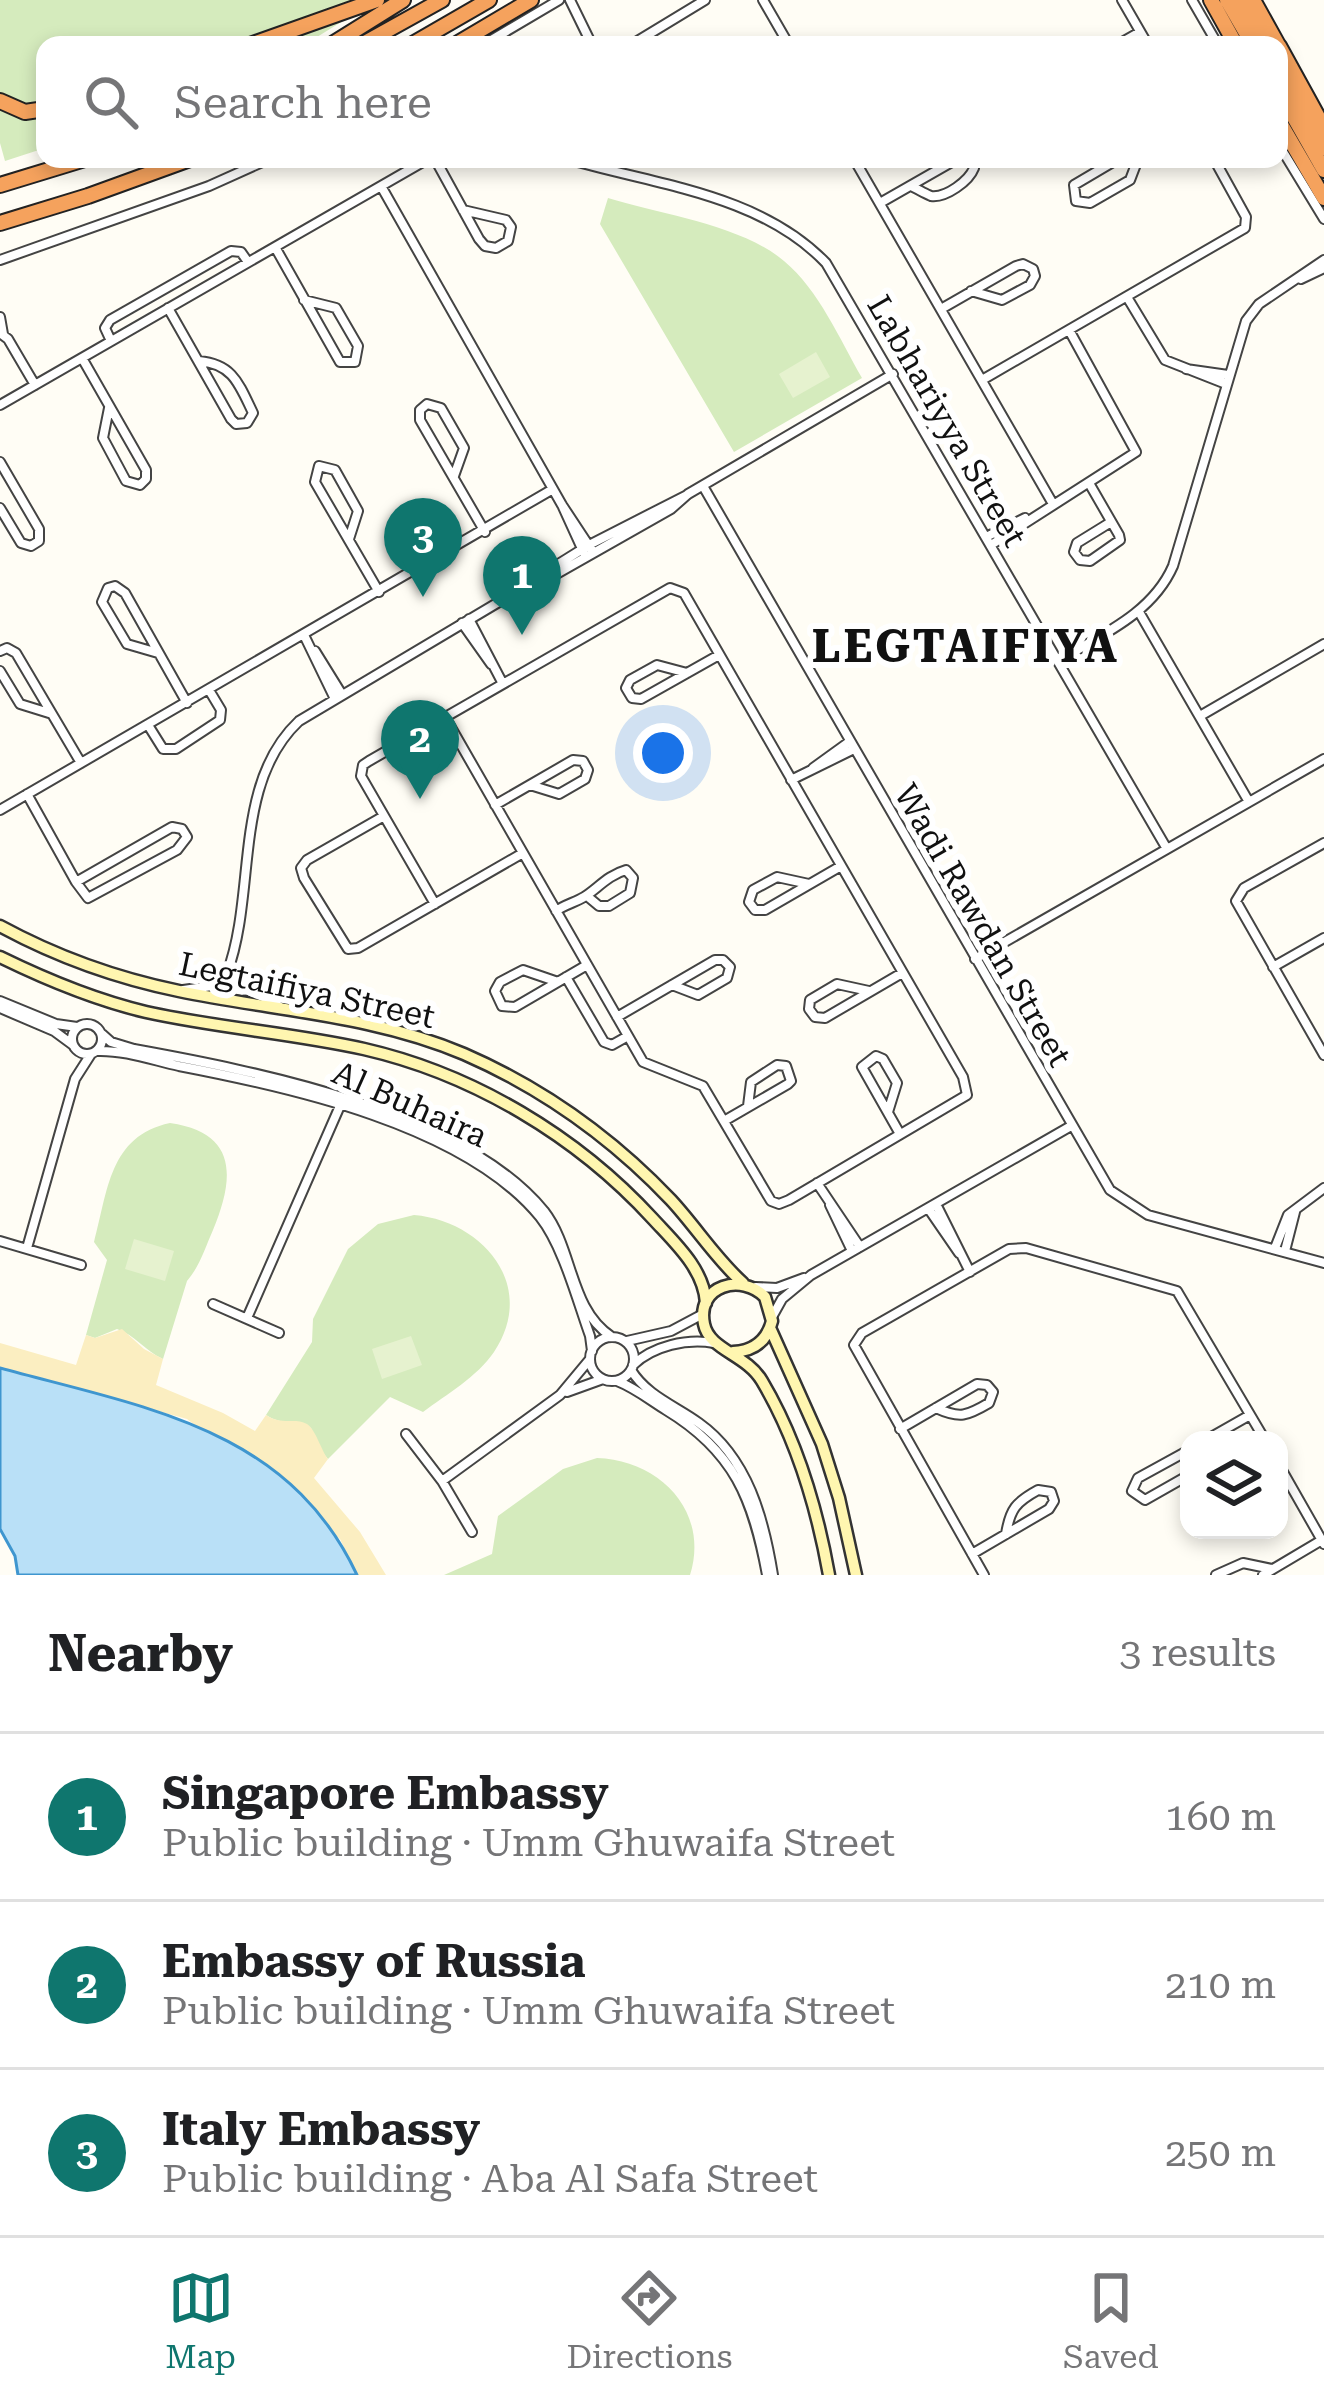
<!DOCTYPE html>
<html lang="en">
<head>
<meta charset="utf-8">
<style>
  :root { --surface:#fff; --page:#f6f6f6; --text:#202124; --muted:#757577; --line:#e0e0e0; --accent:#0f766e }
  body { margin:0; font-family:"Roboto Serif",serif; background:var(--page); color:var(--text) }
  .controls { position:absolute; right:36px; bottom:36px; display:grid; overflow:hidden; border-radius:24px; box-shadow:0 6px 18px #0003 }
  .controls button { width:108px; height:108px; display:grid; place-items:center; padding:0; border:0; border-bottom:3px solid var(--line); background:var(--surface); color:var(--text); font:60px sans-serif }
  .you { position:absolute; left:663px; top:753px; width:42px; height:42px; margin:-30px; border:9px solid #fff; border-radius:50%; background:#1a73e8; box-shadow:0 0 0 18px #1a73e833 }
  .badge { display:grid; place-items:center; width:78px; height:78px; border-radius:50%; background:var(--accent); color:#fff; font-size:39px; font-weight:700 }
  .pin { position:absolute; translate:-50% -99px; filter:drop-shadow(0 3px 6px #0008) }
  .pin::after { content:''; position:absolute; top:63px; width:42px; height:36px; background:inherit; clip-path:polygon(0 0,100% 0,50% 100%) }
  .list { margin:0; padding:0; list-style:none }
  h2 { display:flex; justify-content:space-between; align-items:center; height:156px; margin:0; padding:0 48px; font-size:51px }
  h2 small { font-size:39px; font-weight:400; color:var(--muted) }
  .list li { display:grid; grid-template-columns:78px 1fr auto; gap:36px; align-items:center; box-sizing:border-box; height:168px; padding:0 48px; border-top:3px solid var(--line) }
  .list b { display:block; font-size:45px; white-space:nowrap }
  .list p { margin:0; font-size:39px; white-space:nowrap; color:var(--muted) }
  .list em { font-size:39px; font-style:normal; color:var(--muted) }
  .icon { flex:none; width:66px; height:66px; fill:none; stroke:currentColor; stroke-width:2; stroke-linecap:round; stroke-linejoin:round }
  .map { position:relative; flex:none; width:1324px; height:1575px; overflow:hidden }
  .search { position:absolute; background:var(--surface); box-shadow:0 6px 18px #0003; left:36px; right:36px; top:36px; height:132px; display:flex; align-items:center; gap:30px; box-sizing:border-box; padding:0 42px; border-radius:24px; color:var(--muted); font-size:45px }
  .sheet { height:660px; background:var(--surface) }
  nav { display:flex; justify-content:space-around; align-items:center; box-sizing:border-box; height:168px; border-top:3px solid var(--line); background:var(--surface); font-size:33px; color:var(--muted) }
  nav a { display:grid; justify-items:center; gap:6px }
  nav .on { color:var(--accent) }
  .map>svg:first-child { display:block }
  .green { fill:#d5ebbd }
  .sand { fill:#fbeec1 }
  .pitch { fill:#e6f2cf }
  .water { fill:#b9e0f7; stroke:#3f96cf; stroke-width:3 }
  .lines { fill:none; stroke-linecap:round; stroke-linejoin:round }
  .street-casing { stroke:#444; stroke-width:12 }
  .secondary-casing { stroke:#333; stroke-width:15 }
  .highway-casing { stroke:#222; stroke-width:18 }
  .street { stroke:#fff; stroke-width:8 }
  .secondary { stroke:#fff6b0; stroke-width:10 }
  .highway { stroke:#f5a25d; stroke-width:14 }
  .labels { text-anchor:middle; dominant-baseline:central; stroke-width:12; stroke-linejoin:round; paint-order:stroke }
  .street-label { font-size:33px; fill:#111; stroke:#fff }
  .district-label { font-size:45px; font-weight:bold; letter-spacing:3px; fill:#111; stroke:#fff }
</style>
</head>
<body>
<div class="map">
<svg width="1324" height="1575" viewBox="0 0 1324 1575">
  <rect width="100%" height="100%" fill="#fffdf5"/>
  <path class="green" d="M0 0H377L304 45H45V148L5 161 0 143Z
    M608 198C660 214 742 225 784 261 819 290 840 340 862 378L734 452 600 224Z
    M170 1123C239 1133 234 1179 213 1230 205 1248 200 1266 187 1281L163 1359C145 1351 135 1335 117 1329L95 1338 86 1335 107 1260 94 1242C108 1191 109 1136 170 1123Z
    M414 1215C483 1221 538 1286 494 1352 477 1377 447 1394 423 1412L390 1397 328 1459 319 1448 311 1428C296 1421 281 1425 266 1415L312 1342 313 1319 348 1249 378 1224Z
    M597 1458C659 1460 710 1511 690 1575H444L492 1554 498 1516 563 1469Z"/>
  <path class="sand" d="M122 1329 144 1349 163 1359 156 1385 223 1413 255 1431 266 1415C282 1426 295 1417 307 1424 316 1430 321 1450 328 1459L314 1478 360 1532 386 1575H357L340 1539 187 1419 0 1368V1343L76 1365 86 1335 95 1338Z"/>
  <path class="pitch" d="M816 352 830 377 793 398 779 374Z
    M134 1239 174 1251 165 1281 125 1269Z
    M411 1336 422 1365 382 1379 372 1349Z"/>
  <path class="water" d="M0 1368C142 1407 288 1427 357 1575H18L15 1556 0 1529Z"/>
  <g class="lines">
    <defs>
      <path id="street" d="M570 0 592 45
        M763 0 789 45
        M1122 0 1148 45
        M1192 0 1218 45
        M483 45 559 0
        M631 45 705 0
        M1117 45 1140 32
        M1279 145 1324 219
        M435 159 479 239 485 246 496 248 508 241 511 227 506 220 463 210
        M567 159C656 185 760 194 826 263L1167 849
        M854 159 1053 504
        M1118 159 1074 185 1076 201 1090 203 1130 180 1138 159
        M381 186 562 505 593 552
        M911 186C913 187 928 195 931 196 946 198 969 181 974 168L968 159
        M880 203 957 159
        M275 247 340 362H355L358 346 336 308 304 300
        M0 260 209 186 269 159
        M1301 279 1324 268
        M1127 297 1165 360 1226 384
        M168 308 231 419 236 424 247 423 253 413C239 384 233 364 199 361
        M941 309 1016 266 1023 264 1033 269 1035 276 1030 285 1002 300 971 291
        M0 317 3 334
        M0 333 8 339 35 385
        M111 341 105 328 110 320 231 251 241 252 248 262
        M82 358 146 470V479L140 485 126 481 103 438 109 408
        M1186 369 1228 375
        M982 380 1245 228 1246 217 1214 159
        M0 405 428 159
        M0 462 39 529V541L31 546 21 543 0 508
        M454 476 464 448 441 408 427 404 420 410V420L485 532
        M1089 483 1119 535 1120 540 1090 561 1080 560 1074 552 1077 543 1111 522
        M703 486 1110 1190 1148 1215 1324 1263
        M563 507 584 553
        M986 537 1025 518
        M349 539 358 511 335 470 319 466 315 482 379 592
        M991 545 1136 452 1069 330
        M512 593 589 545 687 495
        M1139 612 1249 802
        M469 619 503 684
        M462 623 491 664
        M304 635 334 697
        M0 651 7 648 16 653 81 763
        M315 651 341 693
        M158 653 127 644 102 602 108 588 115 586 125 593 187 703
        M1058 661C1101 635 1152 614 1173 566L1246 321 1259 304 1324 260
        M0 671 20 704 49 713
        M687 673 657 665 630 680 626 688 632 698 641 699 719 655
        M1200 716 1324 644
        M148 725 163 749H176L220 720 221 710 209 690
        M813 768 849 742
        M791 780 854 749
        M27 794 76 882 88 898 177 850 187 837 182 829 172 827 76 882
        M495 805 573 760 583 761 588 770 585 779 559 794 530 785
        M0 810 553 489
        M384 816 307 860 301 868 304 878 348 949 358 948 523 853
        M1324 843 1244 888 1236 901 1324 1055
        M809 884 777 877 753 890 749 902 755 910H765L841 866
        M435 904 361 776 363 765 369 761 670 588 684 593 963 1077 967 1095 789 1200 779 1204 771 1201 703 1086 643 1062 445 717
        M556 911C564 905 576 902 584 897 597 889 608 875 626 870L633 878 630 893 609 906H599L587 896
        M975 959 1324 759
        M233 966C236 998 261 990 280 1007
        M1273 967 1324 938
        M566 977 604 1042 612 1045 628 1036
        M558 982 523 970 500 982 495 991 502 1006 515 1007 587 965
        M183 990 212 986 227 973C257 893 232 784 299 721L509 596 537 585 671 509 688 494 893 374
        M869 991 837 984 810 1000 809 1009 815 1017 825 1018 902 973
        M0 1001 56 1024 77 1027
        M0 1008 54 1031 73 1045
        M617 1017 715 960H723L730 967 727 978 698 995 672 985
        M72 1039a15 15 0 1 1 30 0a15 15 0 1 1-30 0Z
        M102 1034 111 1042 134 1049C255 1071 462 1111 544 1211 574 1250 569 1309 612 1337
        M97 1051C124 1050 152 1060 179 1066 289 1087 465 1125 540 1217 563 1246 577 1300 590 1336L592 1351
        M888 1112 897 1083 883 1059 876 1056 862 1067 900 1134
        M724 1121 788 1084 791 1081 786 1066 777 1065 751 1082 748 1106
        M817 1183 860 1247
        M936 1204 970 1272
        M830 1205 852 1251
        M928 1208 959 1253
        M0 1241 81 1265
        M27 1248 75 1079 91 1054
        M1275 1248 1288 1215 1324 1188
        M1285 1251 1295 1212
        M756 1287 777 1288 804 1278
        M213 1304 279 1333
        M772 1317 782 1299 811 1275 1071 1126
        M247 1318 343 1099
        M590 1359a22 22 0 1 1 44 0a22 22 0 1 1-44 0Z
        M627 1341 671 1331 703 1314
        M633 1365C653 1346 687 1338 714 1343
        M631 1370C647 1396 676 1406 699 1423 748 1458 764 1519 773 1575
        M617 1381C635 1388 650 1400 666 1410 734 1451 753 1499 767 1575
        M567 1392 603 1379
        M900 1429 977 1384 987 1385 993 1392 989 1403C967 1416 960 1419 936 1408
        M406 1434 442 1481 472 1532
        M1206 1440 1250 1415
        M1189 1450 1138 1478 1132 1491 1145 1500 1189 1475
        M1279 1465 1324 1544
        M442 1481 560 1395 590 1359
        M972 1554 1049 1509 1054 1501 1051 1492 1038 1490C1016 1502 1010 1509 1006 1534
        M984 1575 854 1345 862 1333 1009 1249 1026 1248 1177 1291 1265 1440
        M1216 1575 1243 1563 1272 1569
        M1263 1575 1322 1540"/>
      <path id="secondary" d="M0 926C57 957 116 978 179 991 275 1011 373 1015 464 1054 542 1088 613 1139 671 1200 696 1227 716 1259 743 1283
        M0 957C47 980 95 1000 146 1012 218 1028 292 1033 364 1049 473 1074 577 1136 653 1219 675 1243 704 1269 706 1303
        M771 1330 822 1444 839 1498 856 1575
        M733 1352C754 1351 767 1341 772 1321L765 1297C742 1273 696 1285 704 1324 709 1350 746 1354 762 1381 797 1440 817 1508 829 1575"/>
      <path id="highway" d="M1211 0 1236 45
        M1227 0 1253 45
        M1239 0 1265 45
        M1253 0 1278 45
        M250 45 377 0
        M331 45 403 0
        M361 45 442 0
        M411 45 489 0
        M455 45 531 0
        M1279 46 1324 128
        M1279 69 1324 148
        M1279 91 1324 170
        M0 101 25 112 45 109
        M1279 121 1324 198
        M0 185 85 159
        M0 223 88 196 190 159"/>
    </defs>
    <use href="#street" class="street-casing"/>
    <use href="#secondary" class="secondary-casing"/>
    <use href="#highway" class="highway-casing"/>
    <use href="#street" class="street"/>
    <use href="#secondary" class="secondary"/>
    <use href="#highway" class="highway"/>
  </g>
  <g class="labels">
    <g class="street-label">
      <text transform="translate(947 421) rotate(60)">Labhariyya Street</text>
      <text transform="translate(983 925) rotate(60)">Wadi Rawdan Street</text>
      <text transform="translate(307 990) rotate(12)">Legtaifiya Street</text>
      <text transform="translate(410 1104) rotate(24)">Al Buhaira</text>
    </g>
    <g class="district-label">
      <text x="966" y="646">LEGTAIFIYA</text>
    </g>
  </g>
</svg>
<div class="controls">
<button><svg class="icon" aria-label="layers" viewBox="0 0 24 24"><path d="M12 4l9 5-9 5-9-5zM3 14l9 5 9-5"/></svg></button>
</div>
<div class="you"></div>
<div class="pin badge" style="left:522px;top:635px">1</div>
<div class="pin badge" style="left:420px;top:799px">2</div>
<div class="pin badge" style="left:423px;top:597px">3</div>
<div class="search"><svg class="icon" aria-label="search" viewBox="0 0 24 24"><circle cx="10" cy="10" r="6"/><path d="M15 15l6 6"/></svg>Search here</div>
</div>
<section class="sheet">
<h2>Nearby<small>3 results</small></h2>
<ul class="list">
<li><span class="badge">1</span><div><b>Singapore Embassy</b><p>Public building · Umm Ghuwaifa Street</p></div><em>160 m</em></li>
<li><span class="badge">2</span><div><b>Embassy of Russia</b><p>Public building · Umm Ghuwaifa Street</p></div><em>210 m</em></li>
<li><span class="badge">3</span><div><b>Italy Embassy</b><p>Public building · Aba Al Safa Street</p></div><em>250 m</em></li>
</ul>
</section>
<nav>
<a class="on"><svg class="icon" aria-label="map" viewBox="0 0 24 24"><path d="M3 6l6-2 6 2 6-2v14l-6 2-6-2-6 2zM9 4v14M15 6v14"/></svg>Map</a>
<a><svg class="icon" aria-label="directions" viewBox="0 0 24 24"><path d="M12 3l9 9-9 9-9-9zM9 14v-3h6M13 9l2 2-2 2"/></svg>Directions</a>
<a><svg class="icon" aria-label="saved" viewBox="0 0 24 24"><path d="M7 4h10v16l-5-4-5 4z"/></svg>Saved</a>
</nav>
</body>
</html>
